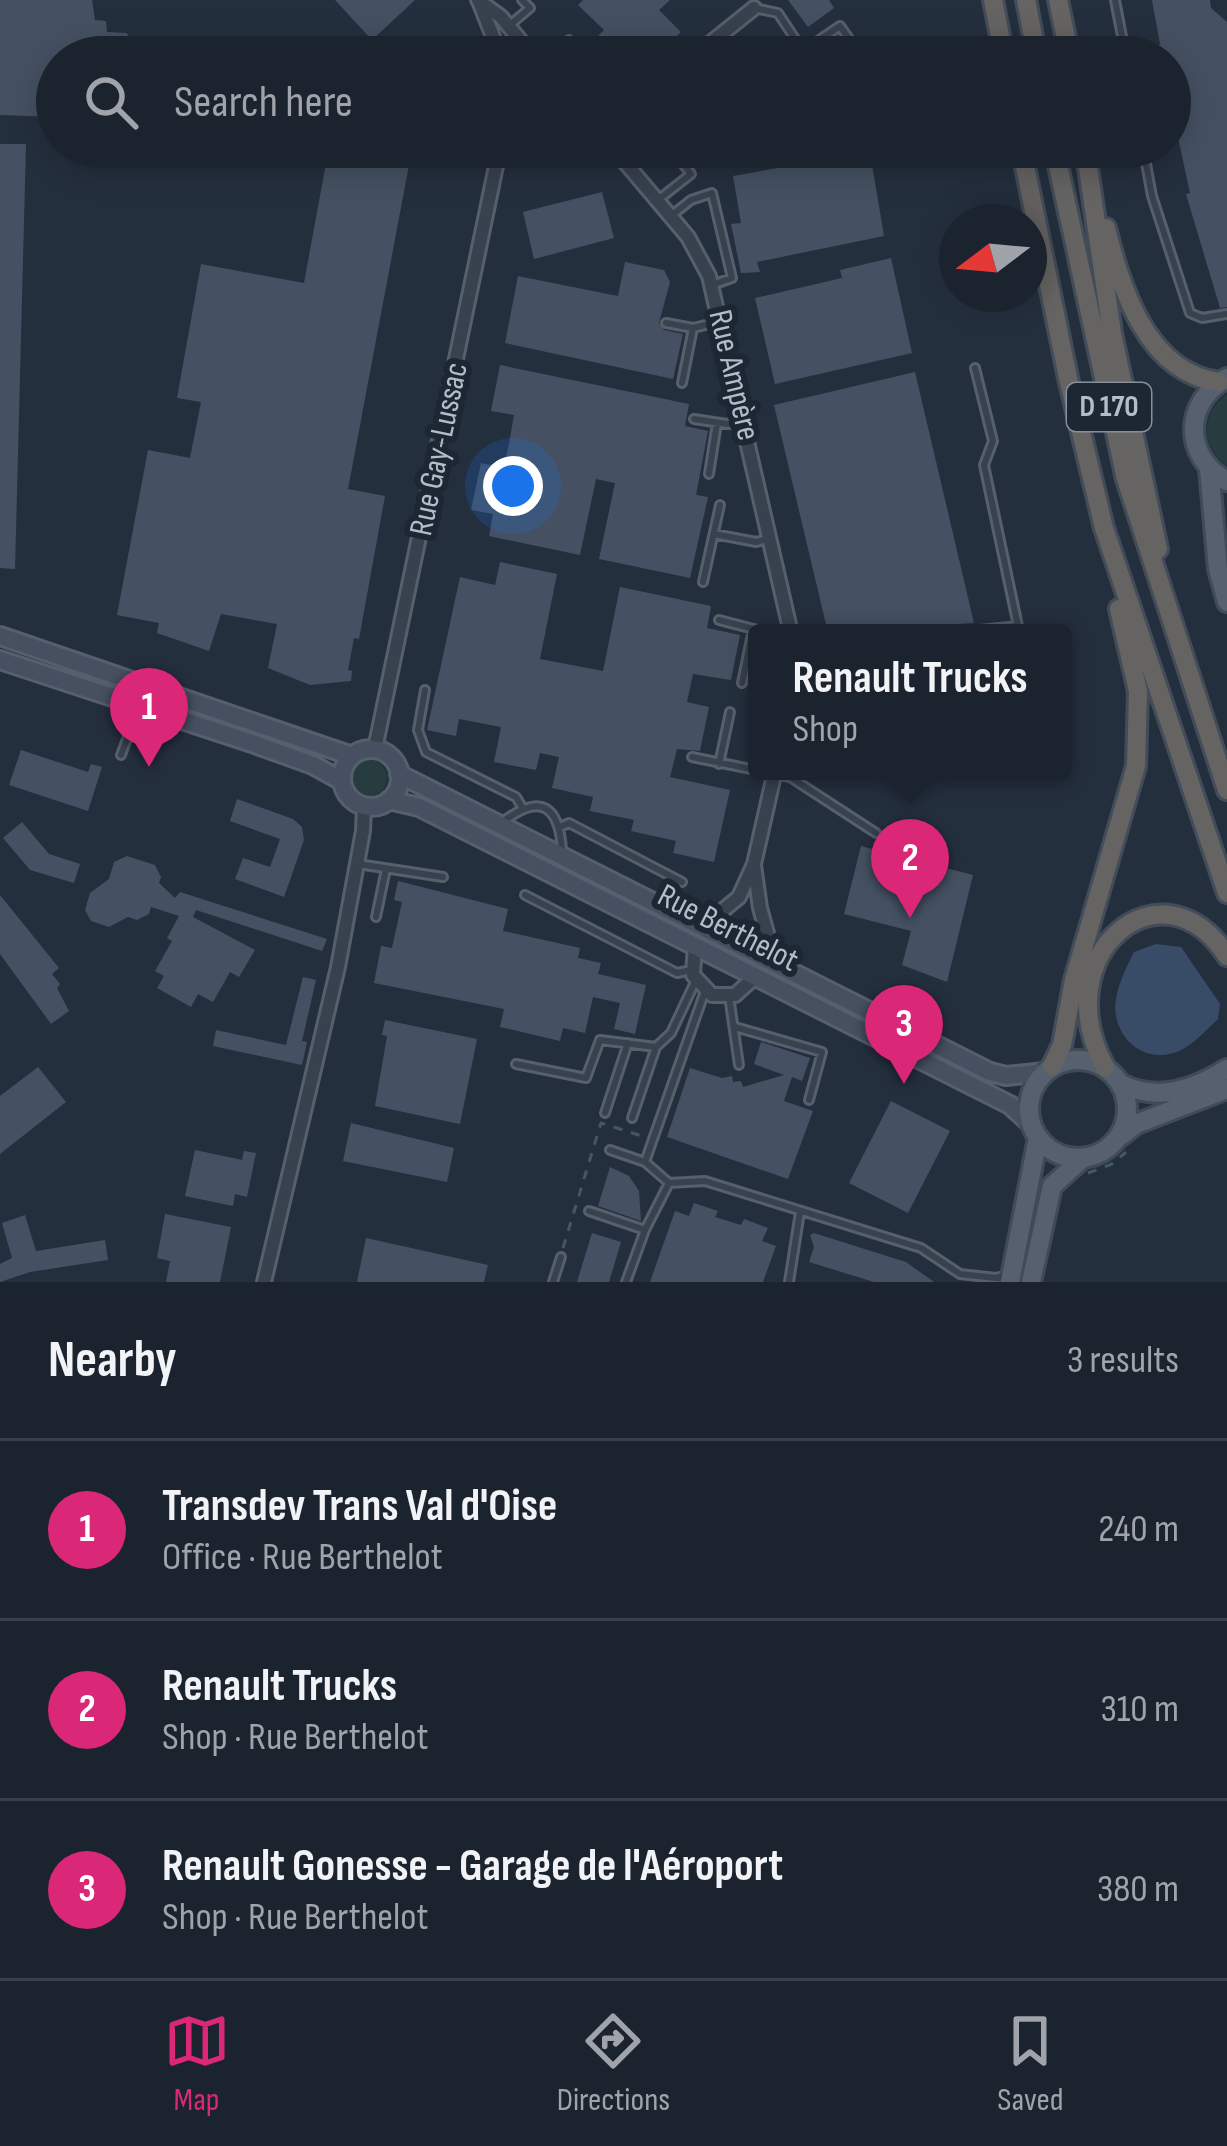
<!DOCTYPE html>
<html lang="en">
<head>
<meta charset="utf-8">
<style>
  :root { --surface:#1b232e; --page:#242b36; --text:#f1f3f6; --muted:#a0a4aa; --line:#39404a; --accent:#db2777 }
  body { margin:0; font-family:"Sofia Sans Condensed",sans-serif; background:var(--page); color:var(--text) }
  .compass { position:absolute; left:939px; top:204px; width:108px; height:108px; border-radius:50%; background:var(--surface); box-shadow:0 6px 30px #0003; rotate:254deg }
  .you { position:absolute; left:513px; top:486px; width:42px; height:42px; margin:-30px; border:9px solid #fff; border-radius:50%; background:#1a73e8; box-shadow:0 0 0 18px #1a73e833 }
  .badge { display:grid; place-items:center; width:78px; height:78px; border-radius:50%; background:var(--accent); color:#fff; font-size:39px; font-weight:700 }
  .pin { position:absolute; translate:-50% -99px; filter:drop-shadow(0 3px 6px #0008) }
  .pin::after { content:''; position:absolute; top:63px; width:42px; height:36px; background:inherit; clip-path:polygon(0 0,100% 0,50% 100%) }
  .popup { position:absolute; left:748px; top:624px; width:324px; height:156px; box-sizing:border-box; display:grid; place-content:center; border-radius:12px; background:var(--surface); filter:drop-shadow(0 3px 9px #0005); font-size:39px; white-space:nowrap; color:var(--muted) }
  .popup b { font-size:45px; color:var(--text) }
  .popup::after { content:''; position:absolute; left:50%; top:100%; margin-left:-24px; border:24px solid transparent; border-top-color:var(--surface) }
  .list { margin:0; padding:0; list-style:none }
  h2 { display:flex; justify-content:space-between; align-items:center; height:156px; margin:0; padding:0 48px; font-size:51px }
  h2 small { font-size:39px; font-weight:400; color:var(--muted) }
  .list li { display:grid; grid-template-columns:78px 1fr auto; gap:36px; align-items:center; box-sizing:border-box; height:180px; padding:0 48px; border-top:3px solid var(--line) }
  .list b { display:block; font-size:45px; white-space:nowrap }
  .list p { margin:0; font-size:39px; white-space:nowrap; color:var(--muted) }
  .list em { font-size:39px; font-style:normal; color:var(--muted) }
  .icon { flex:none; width:66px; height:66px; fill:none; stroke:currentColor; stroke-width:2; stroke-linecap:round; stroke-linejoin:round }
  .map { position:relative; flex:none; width:1227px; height:1282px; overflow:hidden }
  .search { position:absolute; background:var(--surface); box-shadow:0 6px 30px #0003; left:36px; right:36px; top:36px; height:132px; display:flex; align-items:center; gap:30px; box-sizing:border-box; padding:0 42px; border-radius:66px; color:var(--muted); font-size:45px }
  .sheet { height:696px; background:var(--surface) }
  nav { display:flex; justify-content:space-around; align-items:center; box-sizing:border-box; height:168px; border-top:3px solid var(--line); background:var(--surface); font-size:33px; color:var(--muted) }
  nav a { display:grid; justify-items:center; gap:6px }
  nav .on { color:var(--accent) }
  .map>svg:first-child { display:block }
  .green { fill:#263c3f }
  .water { fill:#394c67 }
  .building { fill:#455162 }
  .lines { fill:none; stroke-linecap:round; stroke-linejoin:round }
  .service-casing { stroke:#565f6c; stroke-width:12 }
  .minor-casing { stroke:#565f6c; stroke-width:18 }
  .secondary-casing { stroke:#565f6c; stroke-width:22 }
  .primary-casing { stroke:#414a57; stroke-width:24 }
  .trunk-casing { stroke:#434c59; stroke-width:24 }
  .path { stroke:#44595c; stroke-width:3; stroke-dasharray:9 9; stroke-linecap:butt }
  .service { stroke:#38414e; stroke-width:6 }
  .minor { stroke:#38414e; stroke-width:12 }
  .secondary { stroke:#465061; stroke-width:16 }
  .primary { stroke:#56606e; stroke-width:18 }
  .trunk { stroke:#656462; stroke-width:18 }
  .labels { text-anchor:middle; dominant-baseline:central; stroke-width:12; stroke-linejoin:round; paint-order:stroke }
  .shield { fill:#1d2633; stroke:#878f9c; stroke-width:3 }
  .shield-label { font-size:30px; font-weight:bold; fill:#b4bcc9 }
  .street-label { font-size:33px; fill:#b4bcc9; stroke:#1d2633 }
</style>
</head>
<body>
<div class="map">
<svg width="1227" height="1282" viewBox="0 0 1227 1282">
  <rect width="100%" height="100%" fill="#242f3e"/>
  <path class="green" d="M1227 394V466C1200 446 1200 414 1227 394Z
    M351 778a18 18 0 1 1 36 0a18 18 0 1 1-36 0Z"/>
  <path class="water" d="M1156 944 1181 947 1220 1004 1218 1019C1207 1029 1194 1044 1181 1050 1152 1064 1122 1047 1116 1016 1112 995 1125 970 1134 952Z"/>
  <path class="building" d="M0 0H92L95 20 106 21 107 32 127 33 136 57H57V117L0 115Z
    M335 0H415L372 40Z
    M583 0H670L659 10 681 32 656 57H606L592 42 604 30 578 5Z
    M788 0H829L834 8 808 27Z
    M1152 0H1210L1211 8 1227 22V307L1220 308 1186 194 1190 193 1170 101V57H1146L1160 44Z
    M0 144H26L15 569 0 568Z
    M329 147 412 149 348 489 385 496 359 639 354 638 348 670 352 671 351 681 310 685 268 668 277 624 221 614 209 651 157 633 159 623 117 615 148 450 190 458 201 402 177 398 201 264 304 283Z
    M792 147H869L884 236 757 262 760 272 741 273 731 224 741 223 733 176 795 165Z
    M602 192 614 238 534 259 523 212Z
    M891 258 912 353 775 384 755 298 842 278 840 270Z
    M625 262 664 270 670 282 659 323 664 330 683 334 673 379 505 343 518 276 618 296Z
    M500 365 689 404 685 426 708 431 696 495 708 497 690 578 599 559 615 483 596 479 580 555 489 536 493 514 471 510 481 463 504 468 510 438 514 415 491 411Z
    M915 372 974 623 828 633 774 405Z
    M500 562 557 574 540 659 603 671 620 587 711 606 707 628 740 635 731 680 693 674 687 702 709 707 700 751 677 749 670 777 730 790 714 862 673 853 676 841 631 831 634 820 590 811 593 797 552 788 559 757 540 753 536 770 494 762 501 727 459 719 456 736 427 730 460 577 495 585Z
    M21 750 88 772 91 764 102 767 88 811 9 785Z
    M237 799 293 819 302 827 304 840 284 897 235 879 243 858 270 867 280 839 230 821Z
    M22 822 49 854 80 864 74 883 30 870 3 838Z
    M861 846 973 875 947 982 902 965 911 931 844 914Z
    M127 856 155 865 161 877 159 883 175 898 180 892 327 939 322 951 196 910 193 917 255 950 239 977 230 972 213 1002 198 994 191 1007 157 988 164 976 155 971 172 941 167 938 179 916 151 907 149 914 137 920 128 917 109 927 91 921 85 910 90 893 109 879 114 862Z
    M398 881 508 909 503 931 580 948 578 958 601 963 598 974 646 985 635 1034 614 1029 620 1003 593 997 585 1033 563 1028 560 1041 500 1027 504 1009 374 983 381 946 392 948 402 902 394 900Z
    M0 895 59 968 52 974 60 984 57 988 69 1011 51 1024 0 954Z
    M303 977 316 980 302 1041 307 1042 302 1065 213 1046 216 1030 286 1045Z
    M385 1020 477 1039 460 1124 375 1106 387 1036 382 1035Z
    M761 1042 810 1058 802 1081 792 1077 784 1101 813 1111 788 1179 667 1137 690 1068 722 1078 732 1076 733 1082 741 1081 743 1087 784 1075 754 1064Z
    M38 1067 66 1102 0 1154V1096Z
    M891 1101 950 1131 908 1213 849 1183Z
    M351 1123 454 1148 447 1182 343 1161Z
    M195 1150 242 1160 244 1151 256 1153 247 1197 235 1194 233 1206 185 1196Z
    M610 1167 629 1176 639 1191 641 1221 598 1206Z
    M694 1203 718 1211 715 1217 741 1225 744 1219 768 1228 762 1241 776 1246 763 1282H650L675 1211 689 1216Z
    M165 1214 231 1227 220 1282H166L170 1261 157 1258Z
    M25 1215 36 1251 105 1240 108 1260 30 1272 0 1282V1264L12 1258 2 1223Z
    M592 1233 621 1242 609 1282H577Z
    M814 1233 906 1262 934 1282H874L809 1262 814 1247 810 1235Z
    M366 1238 488 1265 484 1282H357Z"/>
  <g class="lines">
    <defs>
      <path id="service" d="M1115 0 1126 57
        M754 8 778 13 803 51 840 26 862 57
        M511 24 530 8 522 0
        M563 45 574 57
        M551 57 569 40
        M1143 147 1152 196 1190 313 1202 318 1227 314
        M499 154 524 159
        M658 200 691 174 670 147
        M671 216 691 200 712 193 732 278 712 285
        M666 323 693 328
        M682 383 693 328 718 322
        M694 419 727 424 742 421
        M709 474 717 423
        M714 534 756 542 768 539
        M703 582 720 505
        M719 620 769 633
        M951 633 1018 626 984 465 993 441 975 368
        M742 683 753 629
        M425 690 418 730 426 752 516 797 522 807
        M121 755 138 710
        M692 757 790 777 876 833
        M719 764 730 712
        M504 821C541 793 559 806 562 850
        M560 827 569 823 682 882
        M358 864 443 877
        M525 895 677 973 692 970
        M376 917 386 869
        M729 996 739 1065
        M735 1027 822 1052 809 1100
        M516 1064 586 1078 600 1040 656 1047 671 1033 696 980
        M605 1113 628 1043
        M632 1118 656 1047
        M610 1150 645 1162
        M668 1182 645 1162 705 991
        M589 1211 645 1230
        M553 1282 561 1257
        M626 1282 645 1230 669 1183 705 1181 921 1248 960 1274 996 1278 1007 1275
        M789 1282 800 1212"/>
      <path id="minor" d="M478 0 501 17 534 57
        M479 1 501 57
        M693 57 754 8
        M612 147 688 237 709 276 791 633
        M375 749 500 147
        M754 865 760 908 775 962
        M704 926 739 897 754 864 775 771
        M695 945 693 975 712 995H735L756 976
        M264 1282 338 967 363 831 364 806"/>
      <path id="secondary" d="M0 636 352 756
        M0 660 252 743 313 765 342 781
        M342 778a29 29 0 1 1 58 0a29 29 0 1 1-58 0Z
        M399 774 990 1072 1006 1076 1045 1072
        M389 800 419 807 1010 1105 1032 1125"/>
      <path id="primary" d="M1227 378C1183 402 1183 457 1227 481
        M1209 469 1218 569 1227 602
        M1029 1109a49 49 0 1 1 98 0a49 49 0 1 1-98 0Z
        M1121 1084C1158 1102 1193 1090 1227 1069
        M1122 1135 1136 1124 1227 1089
        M1010 1282 1038 1138
        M1031 1282 1052 1186 1083 1158"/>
      <path id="trunk" d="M993 0 1004 57
        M1026 0 1037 57
        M1058 0 1070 57
        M1021 147 1068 378 1104 528 1227 893
        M1054 147 1126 479 1227 790
        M1085 147 1112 333 1158 549
        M1106 228C1121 290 1148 373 1219 382
        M1052 1066 1062 1045 1074 980 1136 766 1138 691 1119 609
        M1105 1067C1044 954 1162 856 1227 956"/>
    </defs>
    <use href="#service" class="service-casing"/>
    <use href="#minor" class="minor-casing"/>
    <use href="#secondary" class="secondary-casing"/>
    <use href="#primary" class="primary-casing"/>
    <use href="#trunk" class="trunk-casing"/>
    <path class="path" d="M1088 1173 1112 1164 1126 1152
      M563 1248 601 1123 645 1137"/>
    <use href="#service" class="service"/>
    <use href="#minor" class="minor"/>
    <use href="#secondary" class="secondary"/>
    <use href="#primary" class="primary"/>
    <use href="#trunk" class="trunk"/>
  </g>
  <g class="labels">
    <rect class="shield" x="1067" y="383" width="84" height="48" rx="9"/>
    <g class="shield-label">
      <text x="1109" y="407">D 170</text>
    </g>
    <g class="street-label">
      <text transform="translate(734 375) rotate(77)">Rue Ampère</text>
      <text transform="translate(439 449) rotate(-78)">Rue Gay-Lussac</text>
      <text transform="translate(728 928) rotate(27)">Rue Berthelot</text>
    </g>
  </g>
</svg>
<svg class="compass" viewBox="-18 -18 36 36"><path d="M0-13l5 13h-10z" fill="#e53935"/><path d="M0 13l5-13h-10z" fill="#a0a4aa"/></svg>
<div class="you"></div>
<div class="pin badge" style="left:149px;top:767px">1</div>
<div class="pin badge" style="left:910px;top:918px">2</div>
<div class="popup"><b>Renault Trucks</b>Shop</div>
<div class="pin badge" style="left:904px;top:1084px">3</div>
<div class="search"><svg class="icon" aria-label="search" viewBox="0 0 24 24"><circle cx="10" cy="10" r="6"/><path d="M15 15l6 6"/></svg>Search here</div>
</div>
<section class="sheet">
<h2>Nearby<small>3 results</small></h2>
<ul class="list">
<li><span class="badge">1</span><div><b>Transdev Trans Val d'Oise</b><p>Office · Rue Berthelot</p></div><em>240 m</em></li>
<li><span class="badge">2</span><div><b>Renault Trucks</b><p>Shop · Rue Berthelot</p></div><em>310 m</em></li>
<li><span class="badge">3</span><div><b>Renault Gonesse - Garage de l'Aéroport</b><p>Shop · Rue Berthelot</p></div><em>380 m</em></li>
</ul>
</section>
<nav>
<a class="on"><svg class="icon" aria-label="map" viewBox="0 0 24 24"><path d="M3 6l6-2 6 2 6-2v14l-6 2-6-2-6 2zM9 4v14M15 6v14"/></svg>Map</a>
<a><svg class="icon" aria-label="directions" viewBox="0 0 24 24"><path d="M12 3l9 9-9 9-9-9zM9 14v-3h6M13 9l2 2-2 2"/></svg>Directions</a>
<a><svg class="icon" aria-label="saved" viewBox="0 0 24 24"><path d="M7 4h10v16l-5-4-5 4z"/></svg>Saved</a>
</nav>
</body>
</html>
